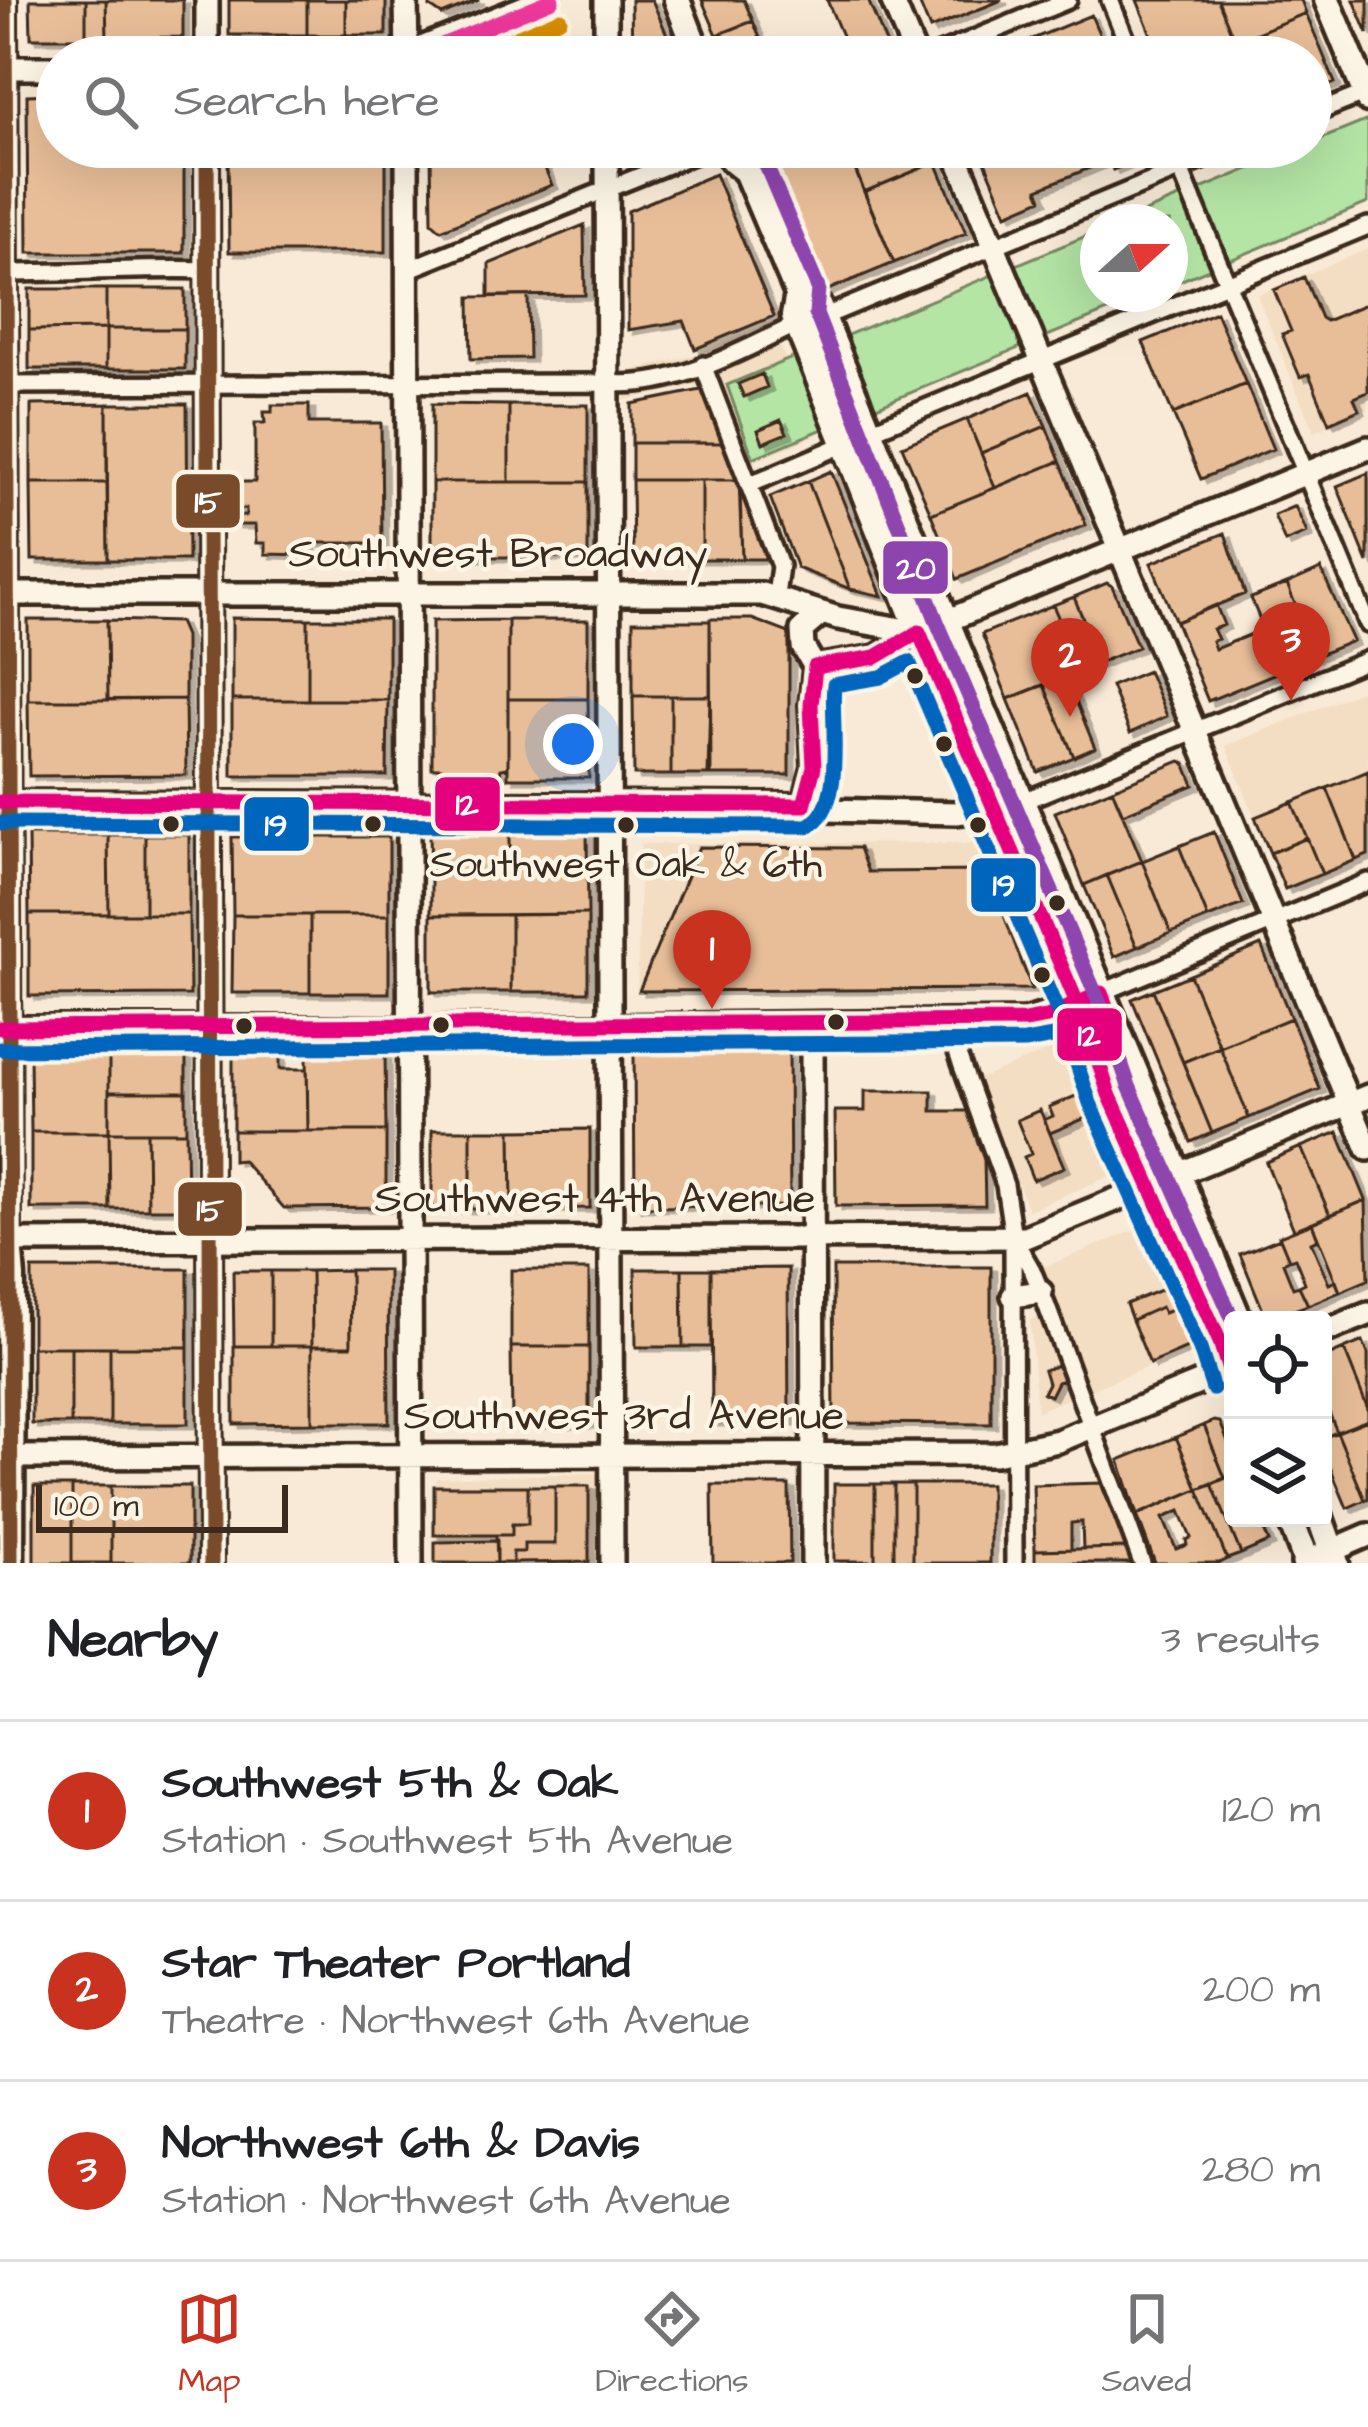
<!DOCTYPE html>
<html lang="en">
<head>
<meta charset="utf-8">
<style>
  :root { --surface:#fff; --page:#f2f2f2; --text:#202124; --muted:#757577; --line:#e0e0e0; --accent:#c8321e }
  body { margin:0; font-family:"Architects Daughter",sans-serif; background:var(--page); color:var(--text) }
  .controls { position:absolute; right:36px; bottom:36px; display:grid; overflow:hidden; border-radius:12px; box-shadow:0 12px 48px #0002 }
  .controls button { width:108px; height:108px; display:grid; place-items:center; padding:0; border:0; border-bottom:3px solid var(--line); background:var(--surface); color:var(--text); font:60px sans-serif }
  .compass { position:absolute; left:1080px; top:204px; width:108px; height:108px; border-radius:50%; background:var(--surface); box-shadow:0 12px 48px #0002; rotate:69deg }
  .scale { position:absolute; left:36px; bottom:30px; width:252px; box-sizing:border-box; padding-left:12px; border:6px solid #3b2a1e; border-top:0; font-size:33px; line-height:42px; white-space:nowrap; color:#3b2a1e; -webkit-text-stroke:9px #fcf5e5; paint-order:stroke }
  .you { position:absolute; left:573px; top:744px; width:42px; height:42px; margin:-30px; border:9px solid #fff; border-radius:50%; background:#1a73e8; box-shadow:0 0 0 18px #1a73e833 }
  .badge { display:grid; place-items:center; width:78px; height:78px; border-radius:50%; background:var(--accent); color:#fff; font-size:39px; font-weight:700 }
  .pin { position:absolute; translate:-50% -99px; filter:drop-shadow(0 3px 6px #0008) }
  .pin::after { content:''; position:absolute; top:63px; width:42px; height:36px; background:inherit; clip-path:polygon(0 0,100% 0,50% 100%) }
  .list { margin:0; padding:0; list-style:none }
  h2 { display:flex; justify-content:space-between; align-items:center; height:156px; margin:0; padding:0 48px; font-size:51px }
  h2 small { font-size:39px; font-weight:400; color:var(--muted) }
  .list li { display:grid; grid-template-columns:78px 1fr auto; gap:36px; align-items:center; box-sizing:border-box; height:180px; padding:0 48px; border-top:3px solid var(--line) }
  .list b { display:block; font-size:45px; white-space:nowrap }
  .list p { margin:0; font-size:39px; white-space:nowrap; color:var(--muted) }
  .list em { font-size:39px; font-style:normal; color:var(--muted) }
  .icon { flex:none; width:66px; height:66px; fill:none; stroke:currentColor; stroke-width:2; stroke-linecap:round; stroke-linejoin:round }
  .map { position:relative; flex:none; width:1368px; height:1563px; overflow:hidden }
  .search { position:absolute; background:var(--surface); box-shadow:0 12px 48px #0002; left:36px; right:36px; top:36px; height:132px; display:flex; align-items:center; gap:30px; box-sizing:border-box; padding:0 42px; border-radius:66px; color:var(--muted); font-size:45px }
  .sheet { height:696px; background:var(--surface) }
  nav { display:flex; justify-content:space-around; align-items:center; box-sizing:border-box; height:168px; border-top:3px solid var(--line); background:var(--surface); font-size:33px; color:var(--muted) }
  nav a { display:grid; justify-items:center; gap:6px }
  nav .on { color:var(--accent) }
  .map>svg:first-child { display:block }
  .built { fill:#f3ddc3 }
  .green { fill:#b4e5a5; stroke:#788862; stroke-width:3 }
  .building { fill:#e8be98; stroke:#3b2a1e; stroke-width:3; fill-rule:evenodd; filter:url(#shadow) }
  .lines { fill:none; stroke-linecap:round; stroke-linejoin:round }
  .street-casing { stroke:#3b2a1e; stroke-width:24 }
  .secondary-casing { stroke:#3b2a1e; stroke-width:30 }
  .primary-casing { stroke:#3b2a1e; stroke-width:33 }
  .street { stroke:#fcf5e5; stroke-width:15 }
  .secondary { stroke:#fcf5e5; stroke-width:21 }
  .primary { stroke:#fcf5e5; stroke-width:24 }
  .bus-1-casing { stroke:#fcf5e5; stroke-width:24 }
  .bus-2-casing { stroke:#fcf5e5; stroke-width:24 }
  .bus-3-casing { stroke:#fcf5e5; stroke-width:24 }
  .bus-4-casing { stroke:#fcf5e5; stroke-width:24 }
  .bus-1 { stroke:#7a4b2a; stroke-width:15 }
  .bus-2 { stroke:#e5007d; stroke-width:15 }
  .bus-3 { stroke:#0065bd; stroke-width:15 }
  .bus-4 { stroke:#8e44ad; stroke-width:15 }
  .tram-1-casing { stroke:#fcf5e5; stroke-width:24 }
  .tram-2-casing { stroke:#fcf5e5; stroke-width:24 }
  .tram-1 { stroke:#ed389c; stroke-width:15 }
  .tram-2 { stroke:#d88c06; stroke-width:15 }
  .bus-dot { fill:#3b2a1e; stroke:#fcf5e5; stroke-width:4.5 }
  .labels { text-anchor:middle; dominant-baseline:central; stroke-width:9; stroke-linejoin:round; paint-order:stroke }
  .bus-label { font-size:39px; fill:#3b2a1e; stroke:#fcf5e5 }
  .street-label { font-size:42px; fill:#3b2a1e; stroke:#fcf5e5 }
  .line-badge { stroke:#fcf5e5; stroke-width:4.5 }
  .badge-label { font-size:33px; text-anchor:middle; font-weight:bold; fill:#fff }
</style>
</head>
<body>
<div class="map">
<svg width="1368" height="1563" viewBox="0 0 1368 1563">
  <defs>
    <filter id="shadow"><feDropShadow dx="6" dy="4" stdDeviation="0" flood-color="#0004"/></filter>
  </defs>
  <rect width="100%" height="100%" fill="#f8ead6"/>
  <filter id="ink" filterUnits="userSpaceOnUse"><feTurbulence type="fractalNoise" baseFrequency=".00833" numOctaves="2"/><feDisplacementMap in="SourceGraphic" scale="24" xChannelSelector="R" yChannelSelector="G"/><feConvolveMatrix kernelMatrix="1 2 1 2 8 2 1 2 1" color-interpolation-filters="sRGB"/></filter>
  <g filter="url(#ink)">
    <path class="built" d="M1368 249V410L1314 432 1257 295Z
      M776 319 772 326 816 435 740 468 704 384 625 400 624 372 692 356Z
      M1368 688V856L1284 890 1226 746Z
      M977 843 1034 990 637 992 641 844Z
      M1067 1043 1120 1172 1028 1210 979 1079Z
      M1148 1225 1195 1348 1037 1411 1030 1320 1060 1308 1044 1267Z
      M599 1473 598 1563H433L436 1478Z"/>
    <path class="green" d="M1368 120V203L1170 285V222H1121L1302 147H1311V143Z
      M1098 231V294H1149L753 458 727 385Z"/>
    <path class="building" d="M30 0H86V38H31Z
      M86 0H106L107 38H86Z
      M106 0H183V37L107 38Z
      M229 0H307V35H229Z
      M307 0H346V35H307Z
      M346 0H386V35H346Z
      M430 0H479L442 15 430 7Z
      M631 0H652L671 44 632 57Z
      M702 0H744L753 21 717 35Z
      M827 0H868L888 48 866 57H851Z
      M918 0H1002L930 29Z
      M1137 0H1218L1235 42 1221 47 1220 43 1192 57H1160Z
      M1218 0H1301L1306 13 1235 42Z
      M1354 0H1368V34Z
      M1306 13 1335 83 1311 93V57H1241L1235 42Z
      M1091 15 1109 57H1026L1020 44Z
      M753 21 768 57H726L717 35Z
      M1235 42 1241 57H1199V56Z
      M671 44 676 57H640Z
      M1020 44 1026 57H990Z
      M57 94V147H184V253H28L27 95Z
      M228 147H386V252H229Z
      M444 147H536L552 185 441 230 432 222 431 153Z
      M770 147H846L894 263 823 292 764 149Z
      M846 147H930L936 162 864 192Z
      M979 147H1146L1149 155 1113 170 1109 160 1038 189 1042 199 1007 214Z
      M936 162 966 233 894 263 864 192Z
      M715 174 774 316 695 349 684 321 628 330V211Z
      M584 225 585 295 489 296V264Z
      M1304 277 1321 318 1326 321 1368 303V392L1354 398 1359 410 1329 423 1309 374 1300 377 1282 334 1291 331 1274 290Z
      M29 289H106V329L29 330Z
      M106 289H185V329H106Z
      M528 296 529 358 471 359 470 297Z
      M1216 312 1246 384 1173 414 1143 342Z
      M106 329H185V369H106Z
      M106 329V369H29V330Z
      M762 374 767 387 744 397 738 384Z
      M1246 384 1273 449 1201 479 1173 414Z
      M706 389 726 443H632V404Z
      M1031 392 1046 426 981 453 967 419Z
      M107 404V483H31V405Z
      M107 404H187L188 560H108Z
      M432 404 509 405V482H432Z
      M272 405H309V423H381L382 543H310V555L265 554V543H256L255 525H235V516H246V509H235V482H255V423H265L264 412H272Z
      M509 405H588V482H509Z
      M967 419 995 488 931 514 902 446Z
      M781 420 787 433 763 443 758 430Z
      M1046 426 1060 461 995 488 981 453Z
      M632 443H726L739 480H632Z
      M1060 461 1086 525 957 579 931 514Z
      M831 471 882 596 850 589 808 481Z
      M1368 473V563L1337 486Z
      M632 480H702V559H633Z
      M702 480H739L742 559H702Z
      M808 481 850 589 797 568 770 497Z
      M432 482H588V557H432Z
      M31 483H107L108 560H32Z
      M740 488 766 559H742Z
      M1295 506 1307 533 1285 542 1274 515Z
      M1225 533 1245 594 1176 622 1151 563Z
      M1321 569 1353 641 1316 656 1287 584Z
      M1107 583 1112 586 1138 647 1101 662 1074 597Z
      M1287 584 1316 656 1281 671 1251 598Z
      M1074 597 1101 662 1080 670 1053 605Z
      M1053 605 1080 670 1008 699 982 634Z
      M1216 605 1224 625 1213 629 1218 639 1212 641 1215 649 1264 629 1281 671 1208 701 1176 622Z
      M232 618 308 619V700H232Z
      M308 619H388V700H308Z
      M710 619H752L789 633V775H711Z
      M28 620H107L108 700H28Z
      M107 620 179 622 185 636V699L108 700Z
      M508 620V768L501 769 500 775H442L441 768H432V621Z
      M508 620H588V699H508Z
      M633 621H710V696H633Z
      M1148 671 1167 716 1130 733 1111 686Z
      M1066 676 1095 748 1074 757 1044 685Z
      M1044 685 1074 757 1038 772 1008 699Z
      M633 696H671V775H634Z
      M671 696H710L708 775H671Z
      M185 699 186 775 29 776 28 700Z
      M508 699H588L589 778H508Z
      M232 700H388L387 776H232Z
      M1180 761 1185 763 1194 785 1123 814 1112 789Z
      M1368 771V855L1356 860 1327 788Z
      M1327 788 1356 860 1322 874 1292 802Z
      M1112 789 1142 861 1084 885 1055 812Z
      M1292 802 1307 838 1270 853 1255 817Z
      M1214 832 1243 904 1208 918 1179 846Z
      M430 833H510V874L431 875Z
      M510 833 587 834 588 914 431 915V875L510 874Z
      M28 835H108L109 914H29Z
      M108 835H145V914H109Z
      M145 835H189V914H145Z
      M232 837H389V915H233Z
      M1307 838 1322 874 1285 889 1270 853Z
      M1179 846 1208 918 1171 933 1142 861Z
      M699 847 859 848 868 872 987 871 1032 989 639 991Z
      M1142 861 1171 933 1137 947 1107 875Z
      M1107 875 1137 947 1114 957 1084 885Z
      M29 914H189L190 995 29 996Z
      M588 914V992H511V915Z
      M233 915H310V993H232Z
      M310 915H389V993H310Z
      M431 915H511V992H431Z
      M1261 945 1291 1018 1220 1047 1190 975Z
      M1190 975 1220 1047 1183 1062 1153 990Z
      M1153 990 1212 1133 1191 1142 1132 999Z
      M1291 1018 1320 1089 1249 1118 1220 1047Z
      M1220 1047 1249 1118 1212 1133 1183 1062Z
      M385 1052 386 1131H308L307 1053Z
      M634 1052H789L790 1206 635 1207Z
      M233 1053H280V1069H307L308 1131H233Z
      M109 1054V1132H31L30 1055Z
      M109 1054H186V1092H109Z
      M865 1091H932V1111H967L984 1160 985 1205 836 1206 835 1111H865Z
      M109 1092H186V1132H109Z
      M1083 1093 1093 1115 1050 1133 1044 1120 1053 1116 1049 1107Z
      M1040 1110 1064 1167 1033 1180 1024 1157 1031 1154 1017 1120Z
      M590 1129V1208L512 1209 511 1130Z
      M432 1130H471V1209H432Z
      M471 1130H511L512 1209H471Z
      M233 1131H386V1207L284 1208 242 1160 233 1161Z
      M31 1132H109L110 1209H31Z
      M109 1132H147L148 1209H110Z
      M147 1132H186L187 1209H148Z
      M1338 1132 1366 1200 1330 1215 1301 1147Z
      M1301 1147 1330 1215 1294 1230 1266 1162Z
      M1366 1200 1368 1280 1340 1292 1312 1223Z
      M1312 1223 1318 1239 1311 1242 1329 1284 1336 1281 1340 1292 1308 1305 1299 1286 1305 1283 1295 1258 1289 1260 1279 1236Z
      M1280 1238 1289 1260 1283 1263 1293 1288 1299 1286 1308 1305 1267 1320 1240 1254Z
      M833 1267H991V1424L834 1423Z
      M788 1268 789 1422H712L711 1269Z
      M32 1269H188V1347H32Z
      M635 1269H682L683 1347H636Z
      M682 1269H711V1347H683Z
      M350 1270H388L389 1423H312V1346H351Z
      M350 1270 351 1346H312L311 1271Z
      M511 1270H589V1347H511Z
      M233 1271H271V1346H234Z
      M271 1271H311L312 1346H271Z
      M1165 1288 1174 1309 1164 1313 1161 1307 1132 1320 1126 1304Z
      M1161 1307 1164 1313 1174 1309 1190 1347 1150 1364 1132 1320Z
      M1363 1341 1368 1354V1409L1344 1349Z
      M234 1346H312V1423L234 1424Z
      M32 1347H71V1424H32Z
      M71 1347H110V1424H71Z
      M110 1347H188V1424H110Z
      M511 1347H589V1424H512Z
      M1344 1349 1368 1409V1420L1337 1432 1323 1398V1358Z
      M1058 1365 1064 1380 1057 1382 1050 1396 1043 1393 1048 1383 1044 1370Z
      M1323 1398 1337 1432 1323 1438Z
      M1368 1420V1499L1365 1500 1337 1432Z
      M1214 1421 1220 1422 1233 1454V1475L1225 1478 1204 1425Z
      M1204 1425 1225 1478 1198 1489 1176 1437Z
      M1337 1432 1365 1500 1347 1508 1323 1450V1438Z
      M1176 1437 1198 1489 1137 1515 1119 1460Z
      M1233 1475V1518H1259L1269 1542 1241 1554 1212 1484Z
      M1101 1483 1126 1548 1083 1549 1082 1522 1071 1523V1549L1035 1550 1033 1485Z
      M834 1484H875V1561H834Z
      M875 1484H894V1561H875Z
      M894 1484H913V1561H894Z
      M913 1484H990V1563H913Z
      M1212 1484 1241 1554 1227 1559 1198 1489Z
      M712 1485H789L790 1563H713Z
      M34 1486H72V1563H34Z
      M72 1486H111V1563H72Z
      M111 1486H190V1563H111Z
      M434 1486H528V1524H512V1535H434Z
      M528 1486H555V1544H524V1552H513V1563H497L496 1535H512V1524H528Z
      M555 1486H589V1562L513 1563V1552H524V1544H555Z
      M1198 1489 1227 1559 1219 1563H1155L1137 1515ZM1180 1511 1191 1538 1186 1540 1187 1545 1176 1549 1163 1518Z
      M497 1541V1563H435V1542Z
      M1126 1548 1131 1563H1035V1550Z"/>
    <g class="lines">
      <defs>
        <path id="street" d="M1110 0 1133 57
          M930 57 1068 0
          M1311 115 1368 92
          M1171 147 1368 624
          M407 270 712 147
          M1 273C70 273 138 268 207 270
          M823 317 1234 147
          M703 365 780 566 776 596
          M0 385 609 383C673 389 740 352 797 324
          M870 431 1368 226
          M751 484 845 444
          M1021 802 1368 660
          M1096 995 1368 882
          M945 1019 1005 1185 1013 1237 1032 1270 1046 1304 1142 1563
          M1013 1240 1014 1563"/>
        <path id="secondary" d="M5 0 9 1241 1025 1237 1368 1096
          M207 0V57
          M406 0 407 57
          M606 0V57
          M892 0 916 57
          M399 57 542 0
          M0 68H57
          M207 147 211 1563
          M407 147 411 1563
          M607 147 612 1563
          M953 147 1368 1149
          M0 594H762L838 618 919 632
          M815 667 876 657 919 632 1368 448
          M815 667 803 647 802 630 822 613
          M0 802 804 805 824 810 958 813 1021 802
          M804 805 814 767 811 705 815 667
          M812 1024 813 1563
          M0 1028H429L1025 1021 1077 1004
          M1013 1296 1041 1292
          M1323 1332 1368 1314
          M0 1457 995 1454 1058 1441 1233 1369
          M1303 1563 1368 1535"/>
        <path id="primary" d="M677 0 699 57
          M1327 0 1368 99
          M727 147 732 160 746 171 798 294 794 316 919 632 1086 1024 1109 1094 1220 1342 1233 1383
          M798 294 818 305 958 649 1239 1320
          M0 1241H9L12 1277 11 1563
          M1290 1518 1307 1563
          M1320 1518 1336 1563"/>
      </defs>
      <use href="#street" class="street-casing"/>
      <use href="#secondary" class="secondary-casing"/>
      <use href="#primary" class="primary-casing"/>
      <use href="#street" class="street"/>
      <use href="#secondary" class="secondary"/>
      <use href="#primary" class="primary"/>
      <defs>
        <path id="bus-1" d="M5 0 11 1563
          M207 147 211 1563"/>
        <path id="bus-2" d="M0 802 804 805 814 767 811 705 815 667 876 657 919 632 1086 1024 1109 1094 1220 1342 1233 1383
          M0 1028 1025 1021 1047 1017 1101 993 1109 1013"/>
        <path id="bus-3" d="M0 823 808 826C847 807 830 721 834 685L881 677 909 662 1066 1031 1090 1103 1200 1349 1213 1389
          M0 1049 1025 1042 1053 1037 1090 1021"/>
        <path id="bus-4" d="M749 147 764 161 818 288 816 314 938 624 1105 1016 1129 1086 1233 1320"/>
      </defs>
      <use href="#bus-1" class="bus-1-casing"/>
      <use href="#bus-2" class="bus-2-casing"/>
      <use href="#bus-3" class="bus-3-casing"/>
      <use href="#bus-4" class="bus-4-casing"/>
      <use href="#bus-1" class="bus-1"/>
      <use href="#bus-2" class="bus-2"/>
      <use href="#bus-3" class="bus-3"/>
      <use href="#bus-4" class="bus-4"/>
      <defs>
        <path id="tram-1" d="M413 57 552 0"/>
        <path id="tram-2" d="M468 57 560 19"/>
      </defs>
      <use href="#tram-1" class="tram-1-casing"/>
      <use href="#tram-2" class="tram-2-casing"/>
      <use href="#tram-1" class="tram-1"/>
      <use href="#tram-2" class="tram-2"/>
    </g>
  </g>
  <g class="bus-dot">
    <circle cx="915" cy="676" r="10"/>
    <circle cx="944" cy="744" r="10"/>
    <circle cx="171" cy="824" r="10"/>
    <circle cx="373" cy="824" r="10"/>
    <circle cx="626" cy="825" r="10"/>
    <circle cx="978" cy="825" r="10"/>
    <circle cx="1057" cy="903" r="10"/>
    <circle cx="1042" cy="975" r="10"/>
    <circle cx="836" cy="1022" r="10"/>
    <circle cx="441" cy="1025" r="10"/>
    <circle cx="244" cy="1026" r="10"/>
  </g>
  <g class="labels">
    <g class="bus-label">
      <text x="626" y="866">Southwest Oak &amp; 6th</text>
    </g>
    <g class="street-label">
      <text x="498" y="555">Southwest Broadway</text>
      <text x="595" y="1200">Southwest 4th Avenue</text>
      <text x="624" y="1417">Southwest 3rd Avenue</text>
    </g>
  </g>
  <g class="line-badge">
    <rect x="174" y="472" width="68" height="58" rx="12" fill="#7a4b2a"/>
    <rect x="881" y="539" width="69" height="57" rx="12" fill="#8e44ad"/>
    <rect x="433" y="775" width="69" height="58" rx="12" fill="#e5007d"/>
    <rect x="242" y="795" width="69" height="58" rx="12" fill="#0065bd"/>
    <rect x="969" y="856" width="69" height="58" rx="12" fill="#0065bd"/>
    <rect x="1055" y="1006" width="69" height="57" rx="12" fill="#e5007d"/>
    <rect x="176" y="1180" width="68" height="58" rx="12" fill="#7a4b2a"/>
  </g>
  <g class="badge-label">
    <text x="208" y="513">15</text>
    <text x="916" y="579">20</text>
    <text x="467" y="815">12</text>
    <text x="276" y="836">19</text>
    <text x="1004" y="896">19</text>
    <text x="1089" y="1046">12</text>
    <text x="210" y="1221">15</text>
  </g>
</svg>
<div class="controls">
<button><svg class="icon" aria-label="locate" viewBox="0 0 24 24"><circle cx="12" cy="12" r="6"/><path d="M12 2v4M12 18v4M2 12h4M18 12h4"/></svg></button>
<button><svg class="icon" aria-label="layers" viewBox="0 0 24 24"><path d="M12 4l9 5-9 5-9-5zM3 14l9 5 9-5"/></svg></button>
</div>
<svg class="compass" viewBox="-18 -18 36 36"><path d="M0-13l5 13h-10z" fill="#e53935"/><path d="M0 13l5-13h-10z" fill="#757577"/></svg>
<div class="scale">100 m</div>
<div class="you"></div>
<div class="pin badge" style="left:712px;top:1009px">1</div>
<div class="pin badge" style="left:1070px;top:717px">2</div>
<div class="pin badge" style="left:1291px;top:701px">3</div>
<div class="search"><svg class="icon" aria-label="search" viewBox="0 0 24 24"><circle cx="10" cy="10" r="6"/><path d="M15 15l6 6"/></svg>Search here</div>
</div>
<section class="sheet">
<h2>Nearby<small>3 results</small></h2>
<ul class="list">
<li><span class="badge">1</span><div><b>Southwest 5th &amp; Oak</b><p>Station · Southwest 5th Avenue</p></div><em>120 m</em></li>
<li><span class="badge">2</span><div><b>Star Theater Portland</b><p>Theatre · Northwest 6th Avenue</p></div><em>200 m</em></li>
<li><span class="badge">3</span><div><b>Northwest 6th &amp; Davis</b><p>Station · Northwest 6th Avenue</p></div><em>280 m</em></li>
</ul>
</section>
<nav>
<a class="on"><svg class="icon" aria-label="map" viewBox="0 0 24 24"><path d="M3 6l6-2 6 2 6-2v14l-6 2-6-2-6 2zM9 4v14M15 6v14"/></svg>Map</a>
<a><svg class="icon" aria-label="directions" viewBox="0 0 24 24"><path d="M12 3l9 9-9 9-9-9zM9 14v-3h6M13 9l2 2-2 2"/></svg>Directions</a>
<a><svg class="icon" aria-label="saved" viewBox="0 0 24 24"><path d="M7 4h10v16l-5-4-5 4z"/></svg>Saved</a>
</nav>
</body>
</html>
